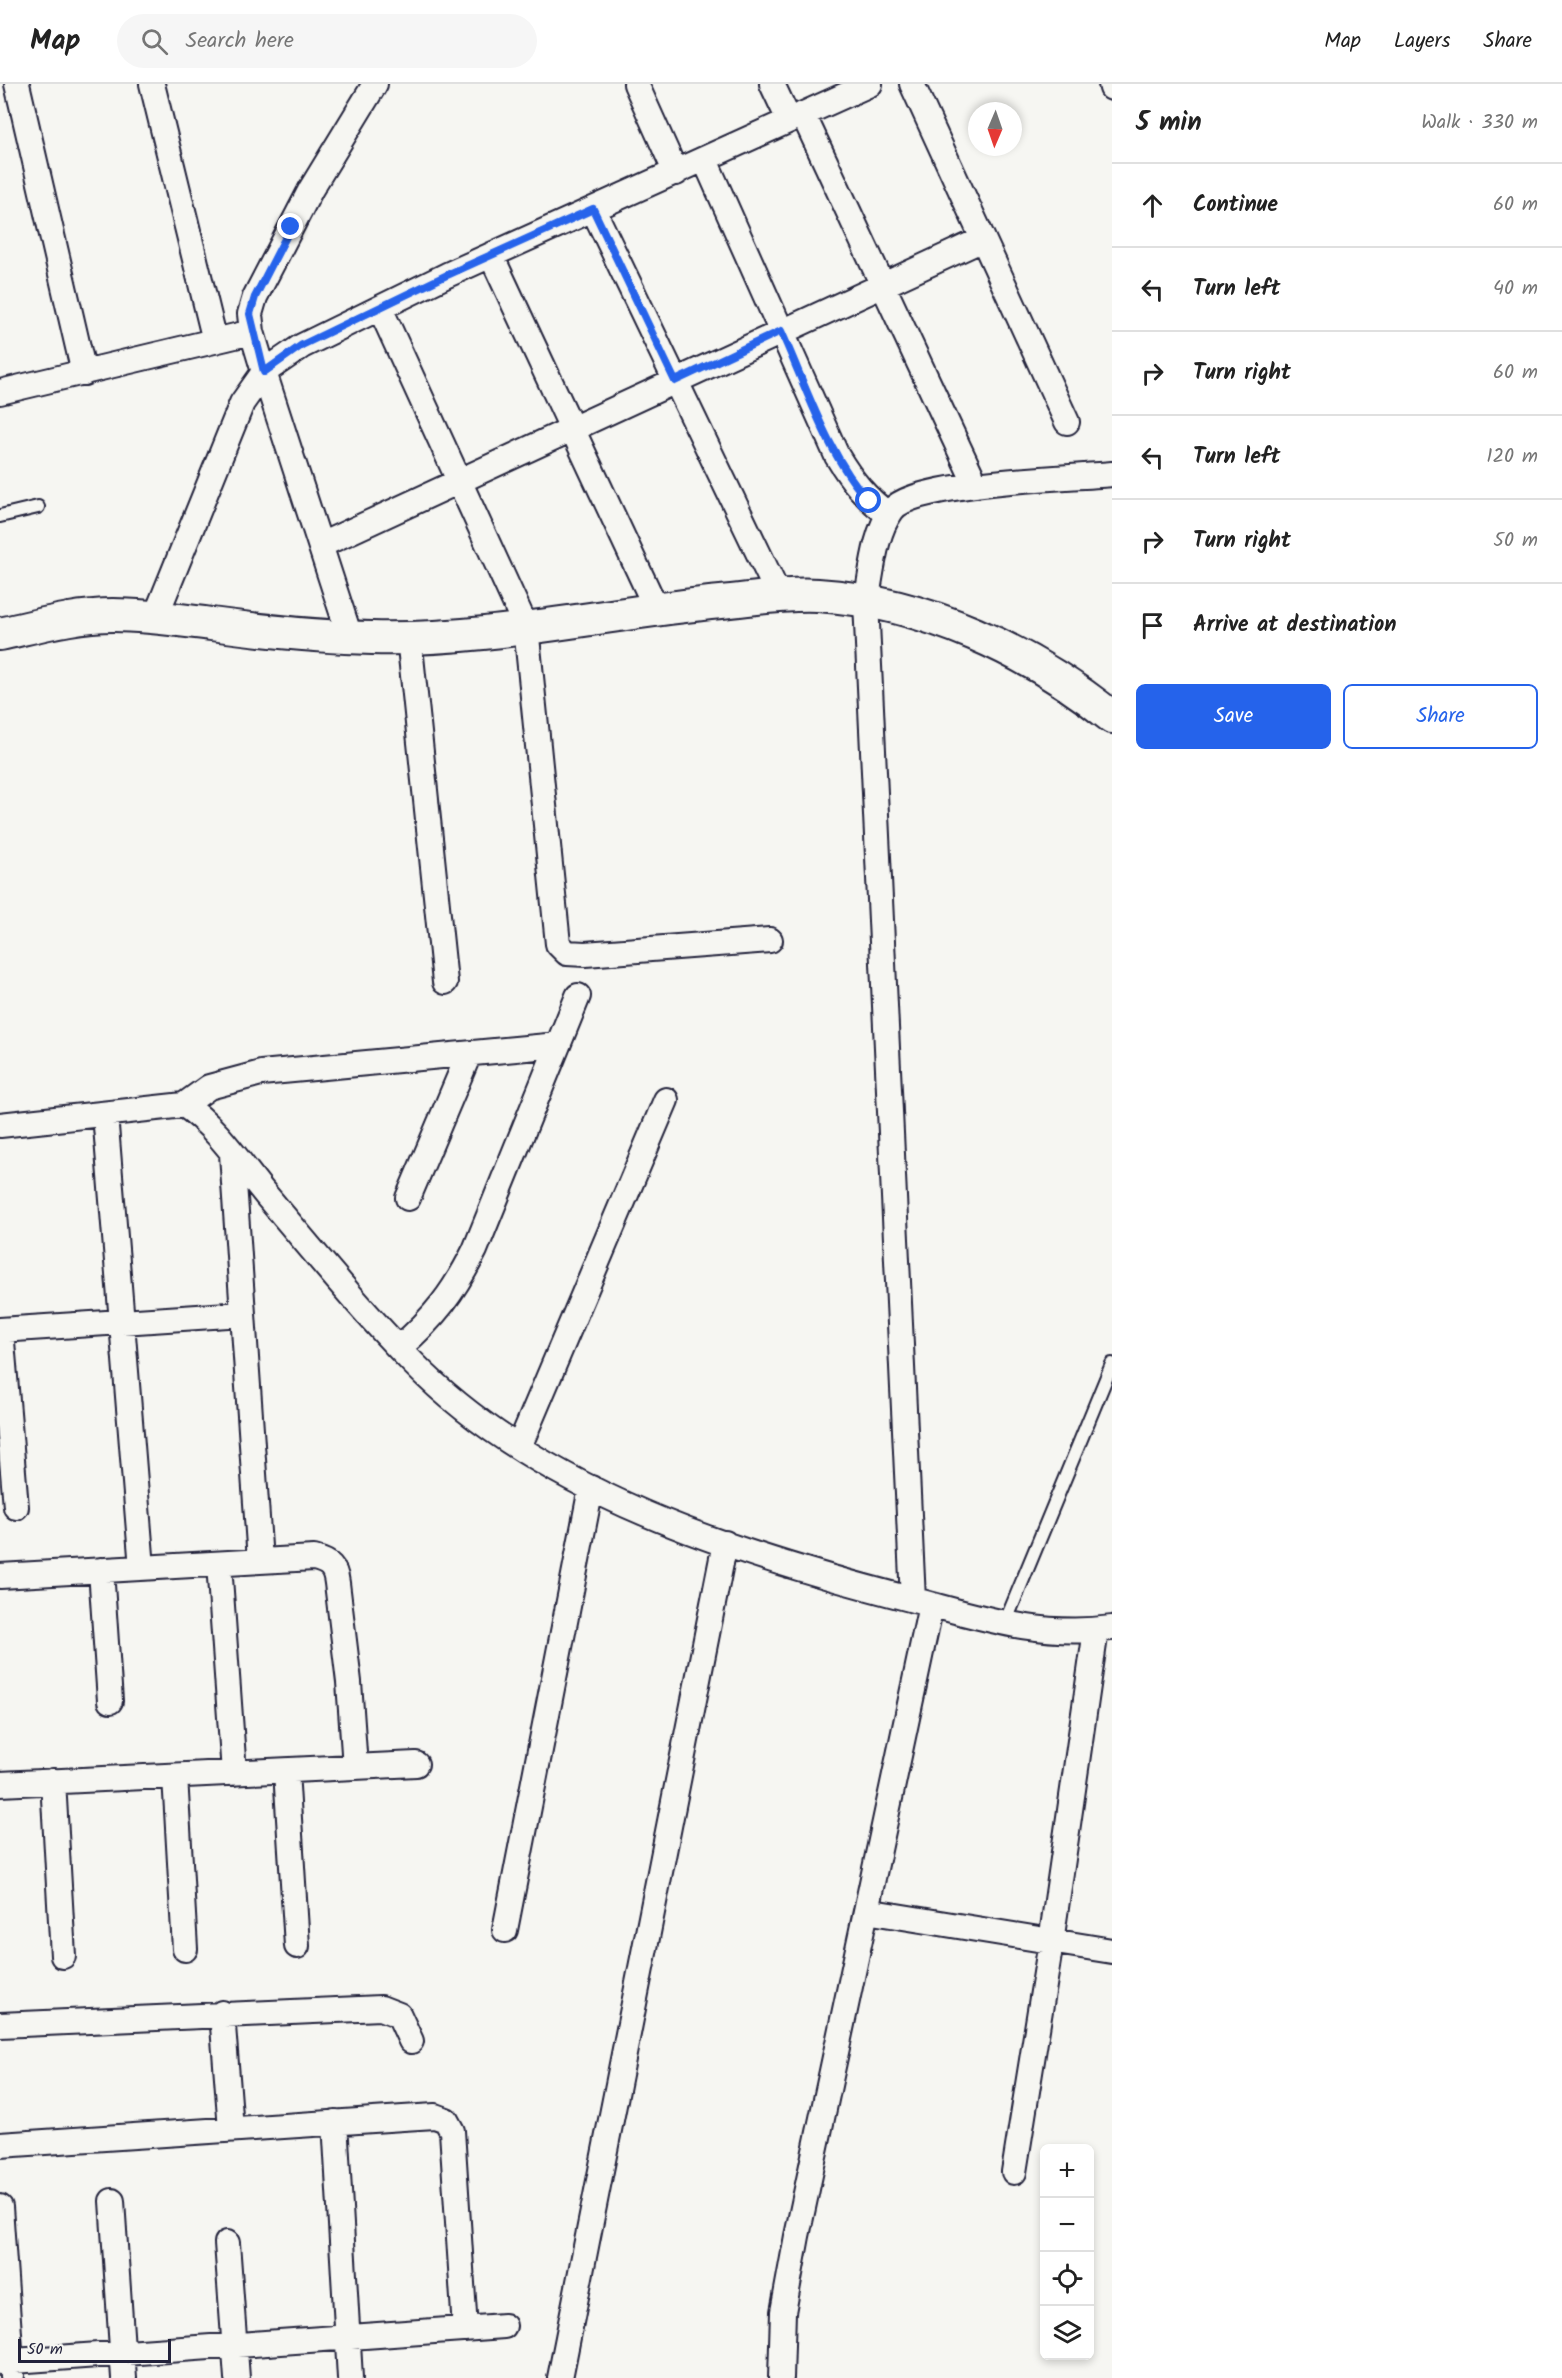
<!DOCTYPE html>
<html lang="en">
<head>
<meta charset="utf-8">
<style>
  :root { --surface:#fff; --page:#f6f6f6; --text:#222; --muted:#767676; --line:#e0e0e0; --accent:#2563eb }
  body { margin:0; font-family:Kalam,sans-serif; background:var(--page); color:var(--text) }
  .controls { position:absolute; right:18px; bottom:18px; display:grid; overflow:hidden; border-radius:9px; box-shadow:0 3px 9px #0003 }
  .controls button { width:54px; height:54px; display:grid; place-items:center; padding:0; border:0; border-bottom:2px solid var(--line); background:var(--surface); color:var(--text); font:30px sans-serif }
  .compass { position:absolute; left:968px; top:18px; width:54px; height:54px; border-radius:50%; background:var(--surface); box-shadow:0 3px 9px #0003; rotate:182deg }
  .scale { position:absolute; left:18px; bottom:15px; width:153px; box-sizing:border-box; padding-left:6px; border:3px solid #22223b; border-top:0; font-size:16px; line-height:21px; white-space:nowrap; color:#22223b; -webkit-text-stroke:4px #f6f6f2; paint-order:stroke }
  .stop { position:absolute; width:18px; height:18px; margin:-14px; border:4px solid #2563eb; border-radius:50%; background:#fff }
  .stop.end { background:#2563eb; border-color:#fff; box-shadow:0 2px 6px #0008 }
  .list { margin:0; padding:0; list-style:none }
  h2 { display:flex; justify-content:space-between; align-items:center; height:78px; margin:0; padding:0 24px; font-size:26px }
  h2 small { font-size:20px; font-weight:400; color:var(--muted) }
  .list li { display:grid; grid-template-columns:39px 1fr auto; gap:18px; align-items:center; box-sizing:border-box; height:84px; padding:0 24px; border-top:2px solid var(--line) }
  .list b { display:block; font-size:22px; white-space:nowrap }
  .list em { font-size:20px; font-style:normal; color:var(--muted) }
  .actions { display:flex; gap:12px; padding:18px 24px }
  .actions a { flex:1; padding:14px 0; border:2px solid var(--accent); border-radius:9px; text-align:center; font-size:21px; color:var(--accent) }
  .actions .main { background:var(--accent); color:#fff }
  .icon { flex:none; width:33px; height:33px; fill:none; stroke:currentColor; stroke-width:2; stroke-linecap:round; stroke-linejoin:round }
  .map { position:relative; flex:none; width:1112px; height:2294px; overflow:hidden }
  header { display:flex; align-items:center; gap:36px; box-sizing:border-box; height:84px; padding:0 30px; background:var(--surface); border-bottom:2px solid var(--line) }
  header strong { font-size:28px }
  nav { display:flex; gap:33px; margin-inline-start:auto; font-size:21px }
  .search { width:420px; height:54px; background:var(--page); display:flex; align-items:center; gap:15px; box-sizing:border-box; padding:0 21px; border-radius:33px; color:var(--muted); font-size:22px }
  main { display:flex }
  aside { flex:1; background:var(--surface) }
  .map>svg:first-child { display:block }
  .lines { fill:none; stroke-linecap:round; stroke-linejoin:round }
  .service-casing { stroke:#22223b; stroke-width:16 }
  .minor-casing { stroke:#22223b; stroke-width:28 }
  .tertiary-casing { stroke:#22223b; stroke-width:36 }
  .service { stroke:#f6f6f2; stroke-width:12 }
  .minor { stroke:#f6f6f2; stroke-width:24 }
  .tertiary { stroke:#f6f6f2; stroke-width:32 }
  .route { stroke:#2563eb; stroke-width:8 }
</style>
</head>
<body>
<header>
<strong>Map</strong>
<div class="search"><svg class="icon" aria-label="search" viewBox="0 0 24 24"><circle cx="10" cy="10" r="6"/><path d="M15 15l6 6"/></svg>Search here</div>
<nav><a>Map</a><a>Layers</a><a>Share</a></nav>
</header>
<main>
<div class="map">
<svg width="1112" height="2294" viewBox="0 0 1112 2294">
  <rect width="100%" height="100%" fill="#f6f6f2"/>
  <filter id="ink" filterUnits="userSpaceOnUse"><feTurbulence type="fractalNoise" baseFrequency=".0167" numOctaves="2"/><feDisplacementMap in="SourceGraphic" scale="12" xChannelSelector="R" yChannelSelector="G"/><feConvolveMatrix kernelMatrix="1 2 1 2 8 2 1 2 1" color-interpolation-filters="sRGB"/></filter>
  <g filter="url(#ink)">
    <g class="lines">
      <defs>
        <path id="service" d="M0 432 38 423
          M1005 1539 1112 1280"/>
        <path id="minor" d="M17 0 84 289
          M152 0 215 257
          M636 0 676 89
          M772 0 789 36
          M912 0 1067 338
          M1111 0 1112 4
          M803 30 976 401
          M705 76 837 372C852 397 866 414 889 431
          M593 125 779 512
          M491 171 656 524
          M380 224 526 543 558 860 567 869 585 870 770 856
          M0 308 252 248
          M321 461 983 155
          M155 534 242 319 264 288 302 262 447 191 870 0
          M350 553 264 288 252 248 250 230 255 213 311 105 375 0
          M409 553 445 898
          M184 1021 209 1003 261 989 558 961
          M105 1030 142 1484
          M0 1041 184 1021C217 1043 241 1081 266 1111 314 1168 361 1226 413 1279 540 1409 738 1471 910 1515 980 1533 1039 1554 1112 1544
          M232 1070 260 1477
          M408 1114 469 970
          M0 1246 243 1230
          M1 1246 16 1423
          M399 1264C435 1233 454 1208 475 1166L578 912
          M519 1363 666 1016
          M219 1480 234 1689
          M101 1486 110 1617
          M0 1492 314 1474C330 1478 335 1483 337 1499L349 1598 355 1683
          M913 1516 866 518C872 489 874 450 892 426 914 397 1071 394 1112 390
          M286 1687 297 1862
          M175 1692 185 1865
          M53 1697 63 1872
          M0 1700 416 1680
          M866 1827 1112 1867
          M505 1846 591 1404
          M222 1929 231 2045
          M0 1941 381 1924 399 1931 411 1957
          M335 2038 350 2294
          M0 2061 403 2034 435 2032 446 2036 452 2047 465 2245
          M1014 2088 1051 1858 1096 1546
          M112 2117 124 2294
          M0 2123 12 2292
          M227 2159 237 2294
          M0 2278 504 2242
          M560 2294 725 1459
          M781 2294 783 2228 797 2152 931 1521"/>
        <path id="tertiary" d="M0 550C37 542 75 531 113 531 146 531 179 536 211 540 264 547 318 553 372 554 489 557 605 529 721 518 753 515 786 509 818 511 925 518 1030 567 1112 633"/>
      </defs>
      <use href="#service" class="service-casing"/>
      <use href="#minor" class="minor-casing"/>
      <use href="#tertiary" class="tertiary-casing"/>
      <use href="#service" class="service"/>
      <use href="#minor" class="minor"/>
      <use href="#tertiary" class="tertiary"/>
    </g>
  </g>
  <g class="lines" filter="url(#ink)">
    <path class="route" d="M291 143 255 213 250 230 264 288 302 261 447 191 593 125 675 297 781 247C806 302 828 373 869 417"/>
  </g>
</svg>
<div class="controls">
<button>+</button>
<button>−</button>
<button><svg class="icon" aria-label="locate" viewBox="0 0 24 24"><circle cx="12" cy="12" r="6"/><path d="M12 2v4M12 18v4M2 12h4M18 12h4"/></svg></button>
<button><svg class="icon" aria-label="layers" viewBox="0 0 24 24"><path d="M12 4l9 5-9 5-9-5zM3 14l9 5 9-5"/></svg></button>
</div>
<svg class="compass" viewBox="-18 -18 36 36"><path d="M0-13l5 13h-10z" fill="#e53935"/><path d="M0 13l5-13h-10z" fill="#767676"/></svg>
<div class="scale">50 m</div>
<div class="stop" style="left:869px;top:417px"></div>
<div class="stop end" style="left:291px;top:143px"></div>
</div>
<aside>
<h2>5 min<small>Walk · 330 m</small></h2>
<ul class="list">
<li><svg class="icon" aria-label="ahead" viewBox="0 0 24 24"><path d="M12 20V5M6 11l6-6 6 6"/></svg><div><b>Continue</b></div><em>60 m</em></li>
<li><svg class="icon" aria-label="left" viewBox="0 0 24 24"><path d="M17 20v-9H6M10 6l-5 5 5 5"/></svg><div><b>Turn left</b></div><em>40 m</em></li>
<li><svg class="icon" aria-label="right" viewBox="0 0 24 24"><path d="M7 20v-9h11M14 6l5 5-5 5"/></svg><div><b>Turn right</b></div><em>60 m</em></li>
<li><svg class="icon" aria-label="left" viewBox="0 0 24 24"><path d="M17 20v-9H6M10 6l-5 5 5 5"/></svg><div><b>Turn left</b></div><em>120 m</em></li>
<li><svg class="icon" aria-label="right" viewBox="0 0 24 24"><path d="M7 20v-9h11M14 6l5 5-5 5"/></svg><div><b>Turn right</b></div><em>50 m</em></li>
<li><svg class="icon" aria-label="arrive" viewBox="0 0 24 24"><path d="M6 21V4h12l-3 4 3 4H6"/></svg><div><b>Arrive at destination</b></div></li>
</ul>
<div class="actions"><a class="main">Save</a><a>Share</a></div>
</aside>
</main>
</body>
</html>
